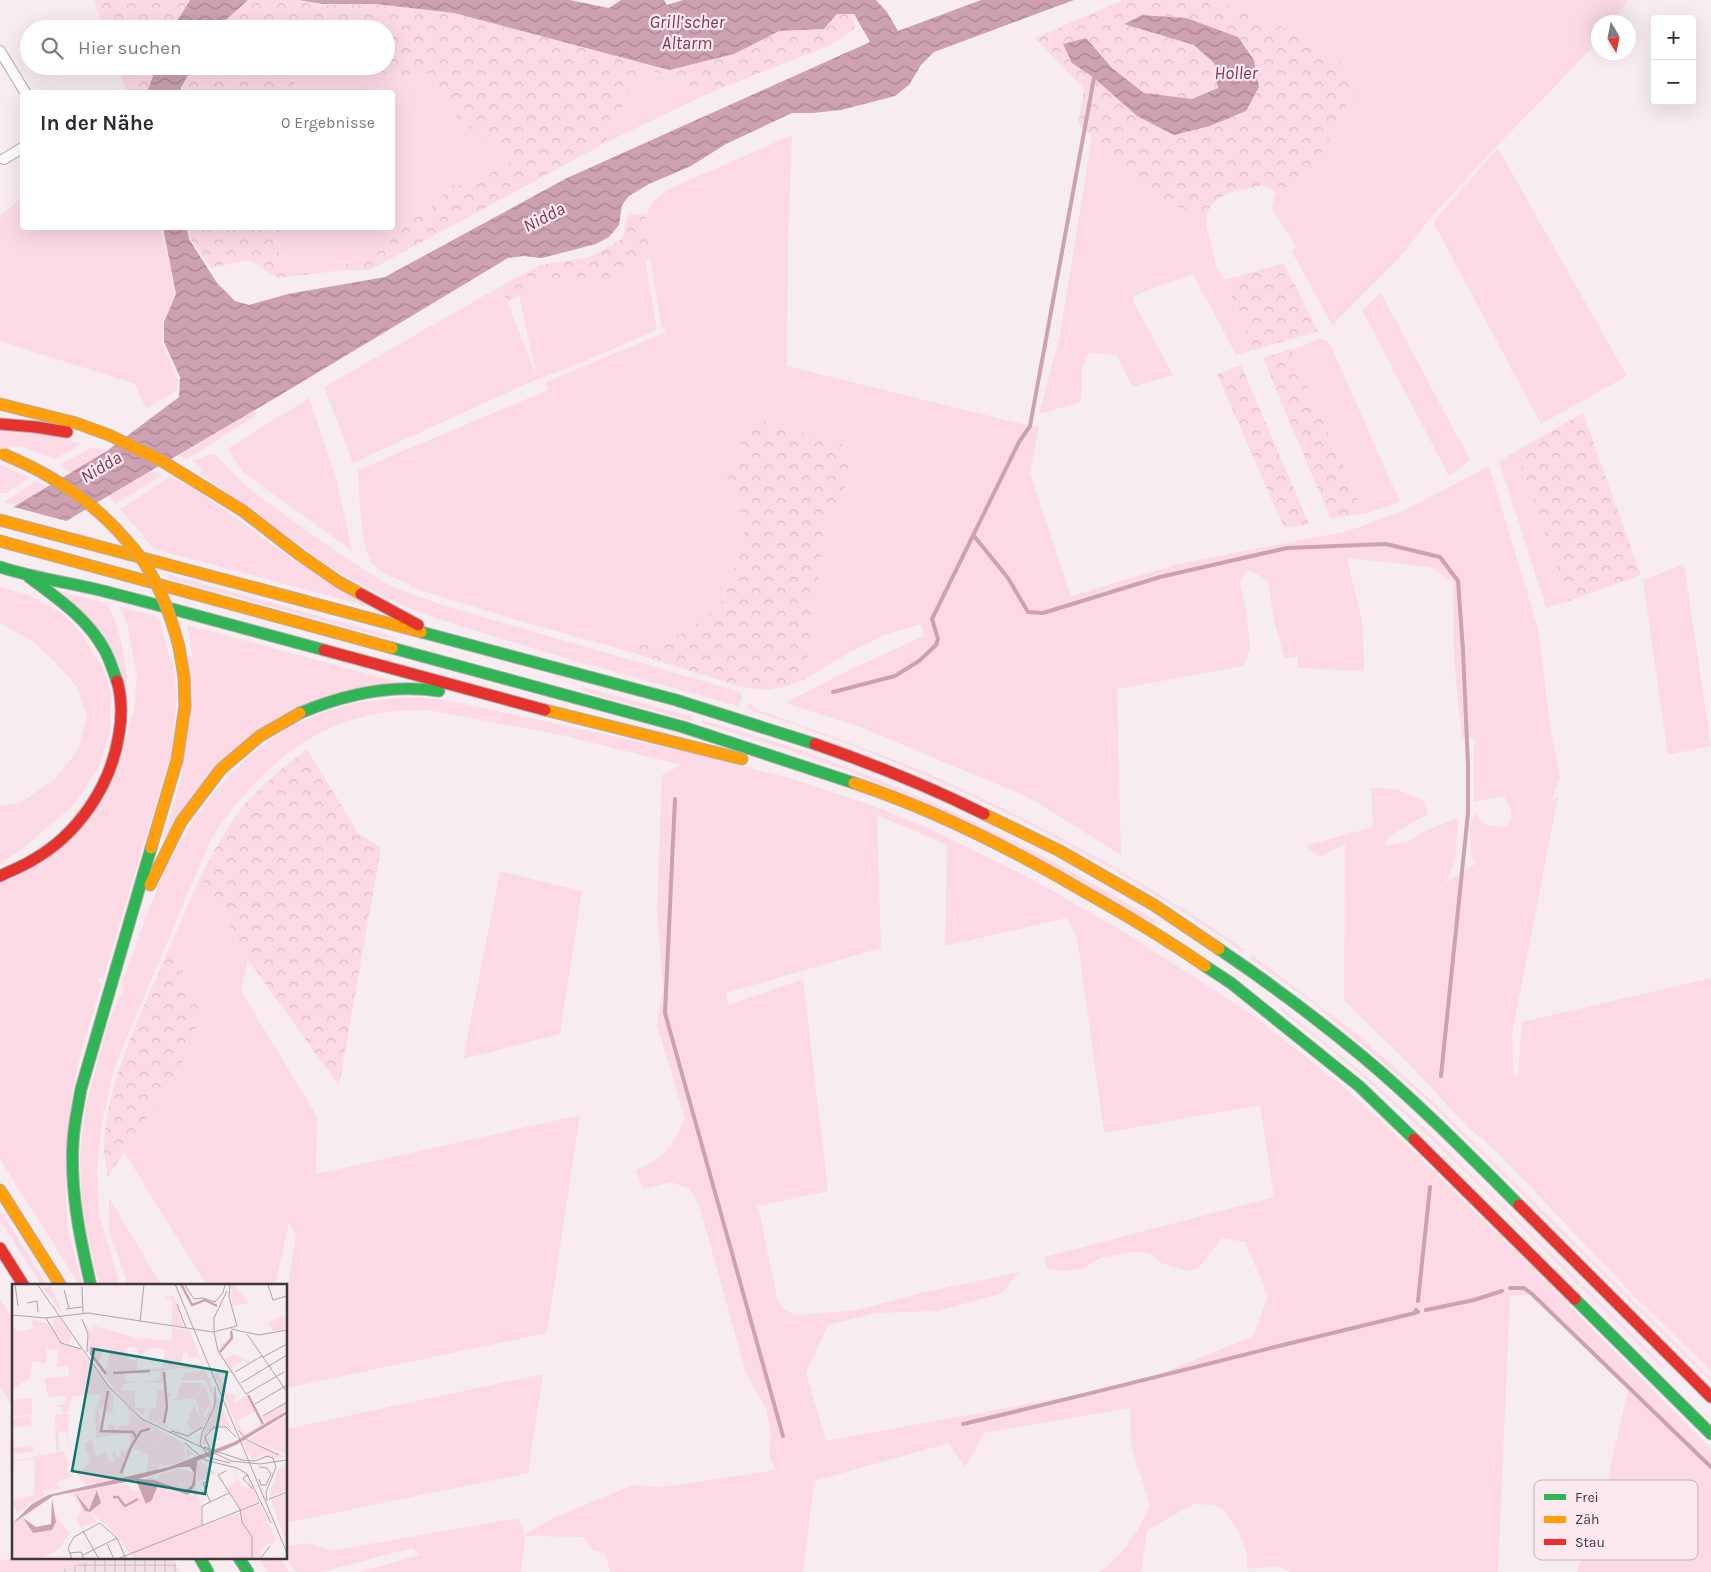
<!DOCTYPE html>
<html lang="de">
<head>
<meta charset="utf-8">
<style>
  :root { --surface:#fff; --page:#f2f2f3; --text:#2b2b33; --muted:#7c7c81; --line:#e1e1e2 }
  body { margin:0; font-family:Karla,sans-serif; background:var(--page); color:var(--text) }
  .controls { position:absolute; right:15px; top:15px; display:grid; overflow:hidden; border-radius:5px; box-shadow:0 5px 20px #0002 }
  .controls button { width:45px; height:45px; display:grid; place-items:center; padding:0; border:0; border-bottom:1px solid var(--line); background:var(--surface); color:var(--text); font:25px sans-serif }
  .compass { position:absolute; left:1591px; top:15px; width:45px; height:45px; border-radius:50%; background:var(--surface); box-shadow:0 5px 20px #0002; rotate:170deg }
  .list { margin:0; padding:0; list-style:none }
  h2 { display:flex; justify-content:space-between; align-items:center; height:65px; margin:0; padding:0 20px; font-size:21px }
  h2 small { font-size:16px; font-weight:400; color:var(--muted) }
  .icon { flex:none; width:28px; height:28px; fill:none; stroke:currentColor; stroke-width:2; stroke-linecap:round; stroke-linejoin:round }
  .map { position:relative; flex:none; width:1711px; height:1572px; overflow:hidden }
  .search { position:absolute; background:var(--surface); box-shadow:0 5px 20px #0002; left:20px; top:20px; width:375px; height:55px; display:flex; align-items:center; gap:12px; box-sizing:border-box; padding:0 18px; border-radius:28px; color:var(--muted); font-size:19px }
  .panel { position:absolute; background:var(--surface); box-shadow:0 5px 20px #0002; left:20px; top:90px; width:375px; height:140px; border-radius:5px }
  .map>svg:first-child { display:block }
  .industrial { fill:url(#industrial-grid) }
  .green { fill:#fbdae6; fill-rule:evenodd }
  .forest { fill:url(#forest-crowns); fill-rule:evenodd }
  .water { fill:url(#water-waves) }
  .pier { fill:#f7edf0 }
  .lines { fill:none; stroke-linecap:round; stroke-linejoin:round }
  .stream { stroke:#cea1b2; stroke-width:4 }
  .street-casing { stroke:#b2aaad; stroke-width:12 }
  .fast-casing { stroke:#b2aaad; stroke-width:13 }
  .slow-casing { stroke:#b2aaad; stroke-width:13 }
  .jam-casing { stroke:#b2aaad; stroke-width:13 }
  .street { stroke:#fefcfd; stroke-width:10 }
  .fast { stroke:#30b455; stroke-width:11 }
  .slow { stroke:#ff9f0a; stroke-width:11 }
  .jam { stroke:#e5322d; stroke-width:11 }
  .slow-bridge-casing { stroke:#b2aaad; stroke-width:13; stroke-linecap:butt }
  .slow-bridge { stroke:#ff9f0a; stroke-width:11 }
  .labels { text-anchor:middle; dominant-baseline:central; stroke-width:4.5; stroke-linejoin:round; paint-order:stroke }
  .water-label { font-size:18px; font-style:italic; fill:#7e3355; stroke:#fbe9ef }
  .inset-river { fill:none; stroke:#cea1b2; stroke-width:2.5 }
  .inset-road { fill:none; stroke:#ada4a7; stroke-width:1 }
  .view { fill:#0f766e; fill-opacity:0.15; stroke:#0f766e; stroke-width:2.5 }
  .inset-edge { fill:none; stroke:#3e3739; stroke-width:2.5 }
  .key { fill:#fbe9ef; stroke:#c2b4b8; stroke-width:1 }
  .key-label { font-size:14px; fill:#3e3739 }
</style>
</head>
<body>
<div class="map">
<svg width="1711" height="1572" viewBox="0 0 1711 1572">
  <defs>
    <pattern id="industrial-grid" width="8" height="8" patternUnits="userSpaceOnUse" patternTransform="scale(1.25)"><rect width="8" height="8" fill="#f2dfe5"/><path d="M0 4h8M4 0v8" fill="none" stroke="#d1c0c5"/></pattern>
    <pattern id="forest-crowns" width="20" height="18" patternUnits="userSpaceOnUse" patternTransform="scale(1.25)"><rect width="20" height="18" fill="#fbdae6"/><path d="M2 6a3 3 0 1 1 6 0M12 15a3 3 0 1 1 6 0" fill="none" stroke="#d8bcc6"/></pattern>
    <pattern id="water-waves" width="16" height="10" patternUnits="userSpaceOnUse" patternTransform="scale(1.25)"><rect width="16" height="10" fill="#cea1b2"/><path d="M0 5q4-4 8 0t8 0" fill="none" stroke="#a98492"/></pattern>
  </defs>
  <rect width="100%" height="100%" fill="#f7edf0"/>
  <path class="industrial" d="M98 1558H172L180 1572H54Z"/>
  <path class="green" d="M1210 0H1628L1612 22H1598V42L1496 147 1432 216 1403 254 1332 325 1292 252 1296 246 1271 208 1276 192 1308 178 1343 64 1274 22Z
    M289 66H367L391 76 430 74 458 118 512 162 470 185H453L424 215 406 217 347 264C328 272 305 270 286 265L278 251 284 228H392V92H300L284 67Z
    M641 69 655 72 707 94 605 143Z
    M792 135 788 238 787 366 1022 424 1039 426 1030 473 1071 596 1178 564 1348 531 1403 511 1489 466 1538 629 1551 732 1560 778 1552 800 1558 797 1512 1034 1514 1077 1518 1076 1522 1022 1711 978V1371L1636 1298 1498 1153 1470 1129 1410 1065 1344 1000 1345 844 1320 857 1305 846 1373 827 1371 788 1396 789 1423 800 1428 814 1389 836 1385 846 1409 841 1425 831 1458 818 1456 856 1446 883 1475 864 1471 853 1470 825 1475 813C1486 828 1492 827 1508 826L1511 816V811L1504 796 1474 802V738H1462L1454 660 1453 581 1429 567 1347 558 1363 625 1364 671 1298 668V657L1284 658 1274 620 1268 581 1250 570 1246 572 1240 583 1247 615 1250 649 1244 666 1117 689 1121 855 1030 798 860 727 785 703 851 669 924 636 921 624 884 635 852 651 805 679 825 522 841 510 850 447 744 426 739 454 727 480 734 498 745 521 743 545 720 606 680 635 624 650 513 619 410 587V584C397 579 381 574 372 563 361 550 359 489 358 470L548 390 546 382 666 332 661 325 645 227C646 207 652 202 667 190Z
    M1092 136 1128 171 1195 212H1208L1206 224 1217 269 1225 280 1254 350 1236 355 1193 274 1133 296 1134 303 1173 375 1132 387 1117 355 1088 353 1082 368 1081 402 1039 414 1060 335Z
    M1498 148 1627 376 1541 424 1433 222Z
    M22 197V228H161L176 294 164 322 162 343 178 380 176 391 146 409 135 384 0 341V216Z
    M645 260 657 330 559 372 537 379 353 463 324 387 501 286 536 375 519 295 538 277 601 283Z
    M1381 293 1470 460 1449 476 1362 310Z
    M1318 339 1326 340 1330 344 1400 502 1364 514 1291 349 1301 347Z
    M309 398 336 477 352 551 243 472 227 449Z
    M253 411 257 415 187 459 179 455Z
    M0 426 53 435 81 444 55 459 21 446H9L8 449 0 447Z
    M92 447 107 451 71 473 60 465Z
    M1516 451 1569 601 1546 608 1499 461Z
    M211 454 217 455 229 470 252 491 290 519 352 562 391 586 442 605 737 691 741 693 742 699 738 706 572 660 457 625 418 612 384 597 336 571 200 473 202 469 192 461Z
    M0 465 29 477 7 493H0Z
    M152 471 163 474 116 504 108 496Z
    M170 477C211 495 245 527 282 552 312 573 346 590 378 609L154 549 120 509Z
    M36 481 47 487 16 505 4 502Z
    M1684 564 1711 746 1668 755 1643 580Z
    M167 574 398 638V639L380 636 169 579Z
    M0 587 29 595 65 615 83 636 104 670 111 694 110 732 100 765 75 804 23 848 0 864V806L22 802 56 778 77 751 87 717 77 687 57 664 34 642 0 623Z
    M59 591 108 604C121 633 127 660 127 692Z
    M120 607 159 617 170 660 173 661 177 696 171 754 103 979 99 978 98 982 102 984 82 1048 72 1093 65 1186 68 1230 83 1286H80L0 1159V882L31 868 121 757 134 710 137 676 127 624Z
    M187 625 402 683 279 716 163 839 182 776 188 657 192 656Z
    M581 687 595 690 693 717 692 721 580 690Z
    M406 698H429L461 703 691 753 789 778 868 804 926 827 1026 876 1126 933 1254 1016 1340 1084 1388 1127 1523 1259 1711 1449V1572H1577L1581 1559 1602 1544 1609 1524 1603 1499 1629 1386 1532 1294 1510 1296 1498 1572H1290L1278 1566 1247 1569V1553L1239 1533 1225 1511 1214 1505 1194 1504 1147 1530 1141 1572H1099C1124 1556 1138 1531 1150 1506L1131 1445 1130 1408 984 1433 965 1468 949 1443 814 1481 803 1572H610L605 1553 592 1550 584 1537 525 1536 521 1572H359L420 1555 412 1548 322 1572H296C288 1565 286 1556 286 1546L306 1543 325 1549 335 1550 519 1518 525 1535 551 1519 633 1485 662 1487 776 1470 769 1456 771 1434 766 1409 746 1373 699 1205 689 1189 671 1182 643 1189 636 1170C668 1156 670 1149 685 1119L657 1025 663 988 657 910 662 775 681 765 566 736 428 710C327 707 265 759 211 839L114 1068 101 1128 97 1168 99 1214 120 1286H101L95 1269 82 1210 80 1155 86 1106 108 1023 124 988 121 986C134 951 146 914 161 879 199 798 261 723 353 704 371 700 388 699 406 698ZM877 815 947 845 945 946 1067 918 1077 937 1104 1133 1260 1105 1274 1197 1045 1257 1046 1268 1066 1271 1084 1268 1100 1258 1134 1252 1149 1253 1161 1263 1187 1271 1199 1268 1222 1238 1245 1242 1268 1296 1253 1336 1136 1384 826 1441 806 1373 828 1325 876 1313 938 1311 1002 1293 1019 1272 921 1293 858 1310 796 1315 785 1310 778 1301 758 1206 828 1191 803 979 728 1005 726 993 881 948Z
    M749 703 758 710C819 732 882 753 942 780 1048 827 1149 884 1245 950L1242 952C1203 923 1162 899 1121 874 1003 805 878 751 747 709Z
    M703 720C747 734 792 746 836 763 947 805 1053 858 1155 920L1153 923 902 793 843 769 773 745 702 723Z
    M500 871 582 891 560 1034 463 1059Z
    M200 877 248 960 241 991 317 1116 316 1174 580 1115 547 1333 286 1388V1296L296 1236 289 1223 275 1286H207L124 1152 189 1052 200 1012 171 944Z
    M1252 955 1358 1035 1435 1104 1711 1378V1382L1427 1100 1313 1003 1250 958Z
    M1282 1008 1363 1073 1432 1135 1580 1282 1578 1285C1483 1189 1388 1090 1280 1010Z
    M109 1198 162 1286H128L109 1230Z
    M0 1210 48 1286H42L0 1220Z
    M1583 1285 1664 1366 1662 1368 1581 1288Z
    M0 1299 14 1321V1408L0 1388Z
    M543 1374 528 1473 286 1523V1429Z
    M14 1557V1558H98L54 1572H0V1561Z
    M259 1558H280L289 1572H268Z"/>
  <path class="forest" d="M94 0H189L172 29H104Z
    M248 0H295L322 5 377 4 454 13 669 70 734 54 779 31 824 29 837 14 853 13 855 29 830 45 707 94 656 72 641 69 605 143 370 270H345L278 278 248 260 211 268 190 238 188 228H284L278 251 286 265C305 270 328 272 347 264L406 216 424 215 453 185H470L511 162 458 118 430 74 391 76 367 66H386V29H217Z
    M1123 0H1210L1274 22 1343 64 1357 88 1308 178 1276 192 1264 185C1247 189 1213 192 1208 212H1195L1174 206 1128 171 1078 123 1084 89 1035 38ZM1142 15 1186 18 1246 111 1137 116 1094 78 1072 63 1086 39 1112 68 1144 94 1192 99 1218 88 1214 63 1194 45 1125 24Z
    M117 66H157L147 92H127Z
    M193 66H289L285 68 300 92H182V89Z
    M629 212 637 215 646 212 645 227 651 259 645 260 601 283 538 277 519 295 507 302 501 286 541 265 590 257 622 239Z
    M1284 263 1318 331 1254 350 1225 280Z
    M1291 349 1364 514 1330 518 1263 358Z
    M1241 365 1309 524 1284 528 1217 374Z
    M1583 413 1641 575 1569 601 1516 451Z
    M762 421 851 447 841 510 825 522 805 679C777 691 768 692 738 686L624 650 680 635 720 606 743 545 745 521 734 498 727 480 739 454 744 426Z
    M307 749 358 833 381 848 339 1086 248 960 200 877C214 853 226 826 244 805 263 784 284 766 307 749Z
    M171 944 200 1012 189 1052 108 1177C107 1168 104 1159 104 1150 105 1081 145 1006 171 944Z"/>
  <path class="water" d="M190 0H248L216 29H172Z
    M298 0H570L609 8 621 0H664L667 5 683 0H876L887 12 898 31 981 0H1074L934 52 921 65 909 85 895 96 841 110 813 113H792L726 144 691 166 649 184 629 196 622 205 619 225 609 237 596 244 542 258 523 256 508 258 282 394 108 496 0 561V515L107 451 179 397 180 377 164 342V322L176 294 163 228H187L189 239 217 283 235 301 249 305 288 294 385 277 567 178 870 42 854 14H837L824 29 779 31 734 54 669 70 454 13 377 4H322Z
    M1142 15 1186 18 1238 37 1254 60 1259 87 1246 111 1210 126 1174 135 1137 116 1094 78 1072 63 1063 44 1086 38 1112 68 1144 93 1192 99 1218 88 1214 63 1194 45 1124 24Z
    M157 66H193L181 88V92H147Z"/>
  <path class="pier" d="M10 506 70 522 0 563V512Z"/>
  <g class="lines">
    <path class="stream" d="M974 536 1008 578 1028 612 1043 613 1160 577 1287 548 1386 544 1440 557 1458 581 1463 650 1468 765V813L1441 1076
      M833 692 895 676 919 661 936 645 938 639 932 619 1019 442 1030 426 1094 78
      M675 799 665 1013 783 1436
      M1510 1288H1524L1532 1294 1711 1467
      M1418 1301 1430 1187
      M1426 1310 1474 1300 1502 1291
      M963 1424C1070 1399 1176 1372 1283 1345 1327 1334 1371 1324 1415 1313L1416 1310 1418 1312"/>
    <defs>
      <path id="street" d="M0 51 25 92
        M4 159 22 148"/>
      <path id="fast" d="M0 567C36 579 74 583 111 593 182 611 253 631 324 650
        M29 577C57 598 87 618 104 649 110 659 113 671 117 681
        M421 632 676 700 815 744
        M392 648 683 727 854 783
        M300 713C343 695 392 684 439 691
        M1219 949C1268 982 1316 1018 1362 1056 1417 1102 1468 1154 1519 1205
        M1205 966 1231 983 1359 1086 1414 1139
        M91 1286C80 1239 70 1191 73 1142 74 1124 78 1107 81 1089L151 848
        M1575 1299 1711 1434
        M200 1558 208 1572
        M239 1558 248 1572"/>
      <path id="slow" d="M0 404 76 423 109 435 162 461 243 511 300 555 339 582 361 594
        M0 520 421 632
        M0 541 392 648
        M545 710 742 759
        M854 783C935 810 1012 849 1085 892 1126 915 1166 939 1205 966
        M984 814 1060 851 1154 905 1219 949
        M151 848 177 760 185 706 184 677 179 647
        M150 885 181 822 221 769 260 736 300 713
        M0 1190 61 1286"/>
      <path id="jam" d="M0 424 36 427 67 432
        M361 594 418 625
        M324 650 545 710
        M815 744C873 764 930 787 984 814
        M0 876C10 871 21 867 31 861 78 835 111 786 119 734 122 718 122 697 117 681
        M1414 1139 1575 1299
        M1519 1205 1711 1397
        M0 1248 24 1286"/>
    </defs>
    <use href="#street" class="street-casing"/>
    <use href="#fast" class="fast-casing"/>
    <use href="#slow" class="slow-casing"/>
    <use href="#jam" class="jam-casing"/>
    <use href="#street" class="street"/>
    <use href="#fast" class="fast"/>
    <use href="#slow" class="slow"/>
    <use href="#jam" class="jam"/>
    <defs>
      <path id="slow-bridge" d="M3 454C52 474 93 501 127 541 135 550 143 559 148 569 163 593 172 620 179 647"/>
    </defs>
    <use href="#slow-bridge" class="slow-bridge-casing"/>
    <use href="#slow-bridge" class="slow-bridge"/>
  </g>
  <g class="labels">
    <g class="water-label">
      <text x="687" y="22">Grill’scher<tspan x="687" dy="21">Altarm</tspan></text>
      <text x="1236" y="73">Holler</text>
      <text transform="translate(544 217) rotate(-27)">Nidda</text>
      <text transform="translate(101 467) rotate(-31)">Nidda</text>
    </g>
  </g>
  <g transform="translate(12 1284)">
    <rect width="275" height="275" fill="#f7edf0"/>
    <path d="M28 0 33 4 38 0 51 30ZM219 0H222L237 19 220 22ZM154 11 162 12 172 43 159 41 161 17 153 14ZM47 33 60 53 57 59 53 60 46 52 41 40 42 35ZM19 35 37 40 46 55 68 65 109 119 97 106 102 114 100 126 103 127 98 130 94 129 97 126 91 127 92 122 87 126 90 147 96 148V140L103 142 104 149 106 142 116 141 118 129 142 145 130 148 140 147 136 158 141 167 146 153 154 151 145 147 126 134 116 126 110 119 135 139 172 159 185 173 179 175 183 173 181 170 175 175 174 162 172 161 173 176 158 181 157 178 155 181H146L145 186 134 189 137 171 118 163V149L84 154 83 129 89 110 61 112 55 129H51L50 123H43L52 120 54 112 36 113 33 94 57 92 56 82 45 83 46 66 35 65 34 79 20 77 18 94 0 105V41L6 48 22 44ZM70 35 80 49 82 42 125 54 159 57 161 44 178 47 203 111 201 125 190 143 180 150H169L137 136 118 122 101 104 75 66 76 50ZM116 63 126 64 125 76 119 77 114 70ZM93 64 98 67 93 89 86 80ZM144 64 153 66 150 84 125 86V78L133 67ZM171 69H176V74L187 73 190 79 169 83ZM173 84 193 86 172 89 170 96H193L202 115 193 134 192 129 199 119 192 101 187 111 191 99H169L163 116 184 115 190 140 174 150 152 141 155 114 160 111 155 107 153 86ZM124 87H149L147 96 131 98 151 99V106H145L144 124 138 125 136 135 131 132 133 124H123V107H110L111 100 129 98 113 97 114 89ZM219 47 221 54 208 67 213 75 222 70 239 78 235 80 232 76 219 84 234 107 220 89 206 90 215 109 225 112 221 116 222 119 234 112 244 127 225 137 232 149H235L267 130 253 138 251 133 275 118 274 128 232 153 224 141 202 89 218 86 205 65 218 54ZM204 109 219 145 211 142 195 148V161L189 160ZM20 114V131L0 132V116ZM57 130 56 163 54 147 46 148 47 166 44 167 43 131ZM19 132 20 142 0 144V134ZM275 132V170L236 156 245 150ZM0 148 1 164 21 161V167L2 170 1 175ZM79 156 85 173 94 167 97 177 90 187 102 196 75 201 65 190 79 178 72 159ZM234 157 275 173 245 175 259 170 254 169 240 176 231 159ZM115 164H118L110 185 102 177 101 166 105 173 109 172 107 165 113 168ZM51 167 56 178 55 188 62 192 44 198 48 205 33 210 46 205 31 206 32 211 5 229 0 216 22 211 23 174 2 178 0 204V177ZM185 177H187L204 189 184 199ZM275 180V206L257 213 266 186ZM170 185 175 187 172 201 161 199 156 191ZM234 191 247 218 229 225 215 203 224 197V192L229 202 238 204ZM86 204 77 226 63 211 85 237 69 243 63 236 70 225 59 209ZM275 209V253L273 256 259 215ZM41 214 42 231 58 249 47 265 29 275H0V241L9 233 17 239 20 247H37L43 240 40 226ZM248 220 264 256 259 263 257 258 248 267 231 241 229 227Z" fill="#fbdae6" fill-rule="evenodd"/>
    <path d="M182 121 190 139 180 148 175 139ZM144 146 154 151 146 153 140 167 133 164 140 147ZM103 177 111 186 113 193 102 196 90 187 94 179ZM168 184 182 189 180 201 173 207 142 196 127 198 140 193 144 196 148 191ZM170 185 175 187 172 201H168L156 191ZM183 198 189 222V242L227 229 228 237 246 259 249 272 247 275H122L99 245 79 228 89 219 86 204 115 199 120 207H128L135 220 140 216 144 202 176 211Z" fill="#fbdae6" fill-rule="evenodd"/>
    <path d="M271 31 275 44 261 48 256 39Z" fill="#fbdae6"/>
    <path d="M275 127V130L224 161 185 177 183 201 176 211 146 201 140 216 134 220 124 196 41 212 0 240 20 220 36 211 157 183 222 158ZM167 183H178L182 189 180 201 173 207 142 196 126 195ZM85 206 89 219 78 228 73 227 63 209 77 226ZM40 215 44 238 40 246 21 249 11 234 24 243 39 240Z" fill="#cea1b2" fill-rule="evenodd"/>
    <path class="inset-river" d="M169 0 180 21 193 16 205 22M80 63 79 70 94 90M208 68 220 54 219 47M101 89 138 87M96 107 89 147 121 148 125 155M236 111 251 140M152 139 155 123 152 88M0 156V187M109 189 119 163 129 147 138 145M101 213H106L113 222 126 215"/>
    <path class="inset-road" d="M3 0 6 22M25 0 97 103 130 135 219 177 248 180 275 176M163 0 275 269M172 0 182 15 191 14 203 18 211 9 213 0M256 1 261 16 275 12M70 3 71 29M52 6 57 24M15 19 25 17 26 28M165 20 174 44M54 25 70 23M0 31 34 34 76 29 201 48 225 42 217 13 218 0M34 34 49 59 69 65M70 35 76 50 75 68M128 38 132 0M219 45 247 51 275 46M202 48 206 67 234 110 272 88M202 48V34L215 7M235 50 275 108M251 73 275 60M223 88 250 72M229 99 275 71M203 103V121L190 149 188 160 198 174 218 179M243 120 275 101M251 132 275 118M226 146 235 156 267 171M159 147 176 152 191 143M173 159 193 176 225 184 235 190 259 239M192 163 230 176 243 177 255 172 261 174 264 183 254 208 255 217M198 165 193 153 202 143H214L224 153M214 187 206 191 228 225 230 238 240 253V275M237 193 234 191 231 195 241 205M247 195 249 201H254L259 190 255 184 247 183M195 198 191 199 198 218M257 215 275 208M190 241V222L217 209M71 247 87 275M95 260 102 275M57 269 69 268 72 275M71 271 105 254M60 275 56 264 62 253 88 239 105 254 114 275M105 275 247 219M248 275 258 262"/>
    <path class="view" d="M82 65 215 88 193 210 60 187Z"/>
    <rect width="275" height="275" class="inset-edge"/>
  </g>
  <rect x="1534" y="1480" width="164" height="80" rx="8" class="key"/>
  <rect x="1544" y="1494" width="22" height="6" fill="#30b455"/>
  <rect x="1544" y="1516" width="22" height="7" fill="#ff9f0a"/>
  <rect x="1544" y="1539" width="22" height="6" fill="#e5322d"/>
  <g class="key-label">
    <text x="1575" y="1502">Frei</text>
    <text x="1575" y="1524">Zäh</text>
    <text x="1575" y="1547">Stau</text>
  </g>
</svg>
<div class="controls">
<button>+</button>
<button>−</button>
</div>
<svg class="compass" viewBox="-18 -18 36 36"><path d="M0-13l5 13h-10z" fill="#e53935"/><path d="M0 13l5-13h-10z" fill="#7c7c81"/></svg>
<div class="search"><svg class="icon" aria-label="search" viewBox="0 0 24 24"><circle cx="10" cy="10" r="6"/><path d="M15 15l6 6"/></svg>Hier suchen</div>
<section class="panel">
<h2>In der Nähe<small>0 Ergebnisse</small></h2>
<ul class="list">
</ul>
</section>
</div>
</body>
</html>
